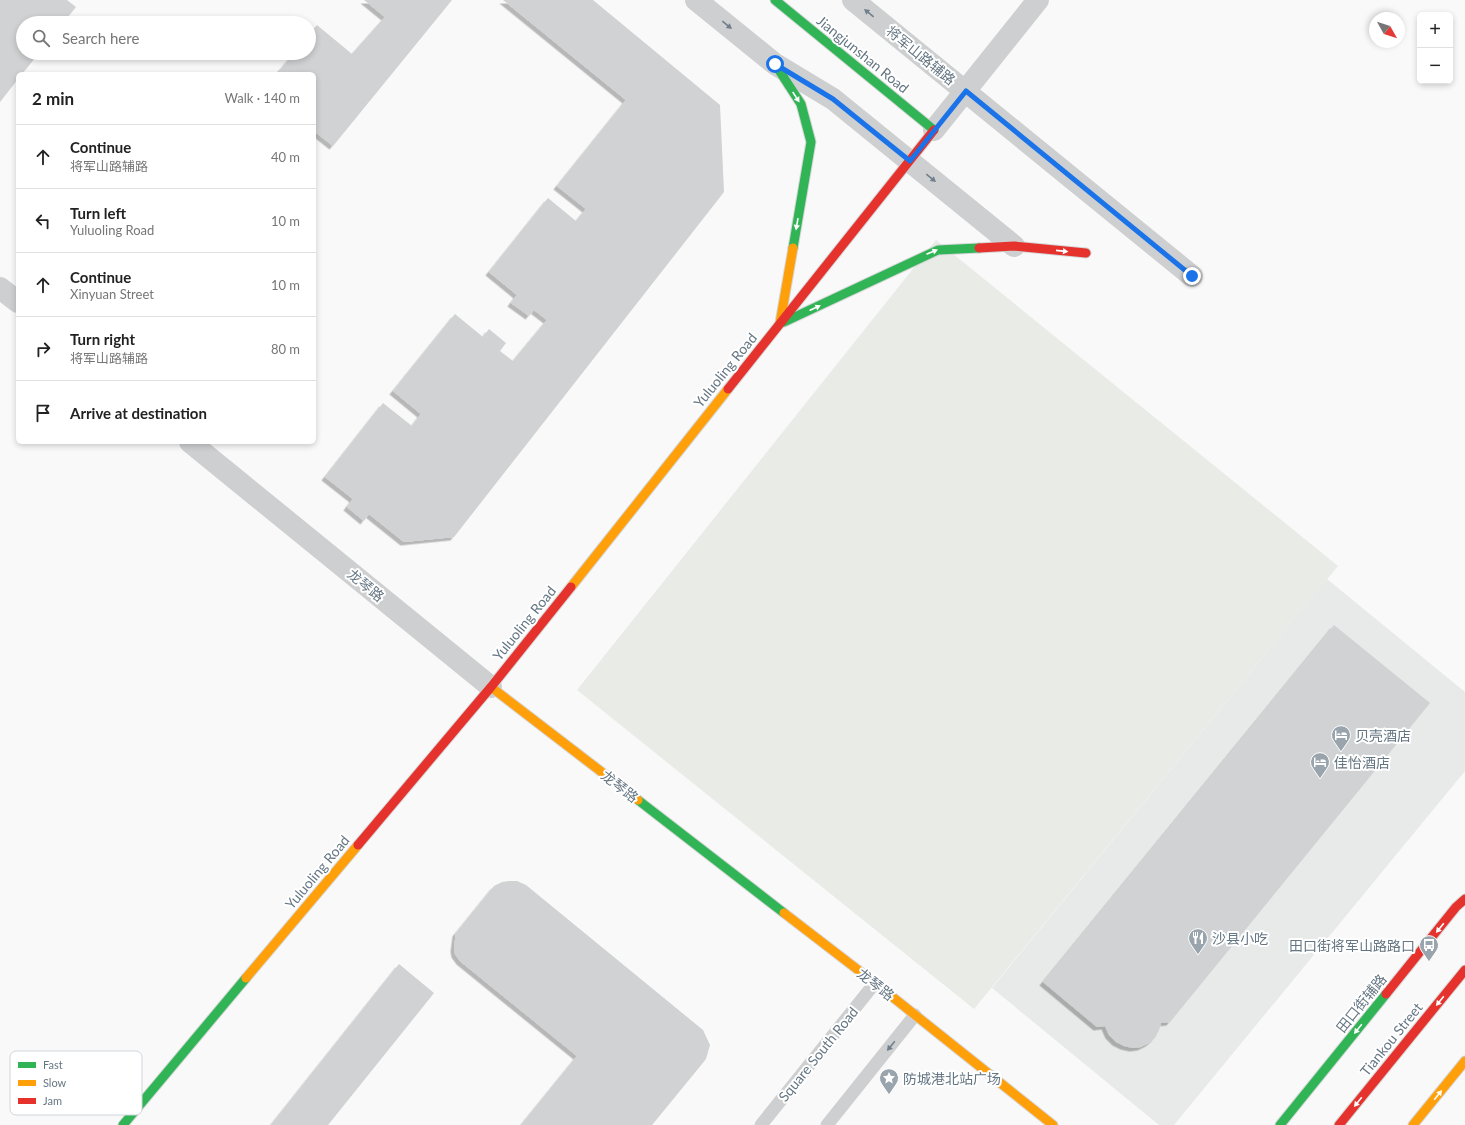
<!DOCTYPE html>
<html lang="en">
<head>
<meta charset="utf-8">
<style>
  :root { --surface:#fff; --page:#f2f2f2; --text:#222; --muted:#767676; --line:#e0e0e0 }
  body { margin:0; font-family:Lato,"Noto Sans SC",sans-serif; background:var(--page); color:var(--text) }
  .controls { position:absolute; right:12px; top:12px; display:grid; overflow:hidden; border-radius:6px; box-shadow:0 2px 6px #0003 }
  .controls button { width:36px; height:36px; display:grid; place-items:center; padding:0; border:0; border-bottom:1px solid var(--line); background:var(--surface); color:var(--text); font:20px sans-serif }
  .compass { position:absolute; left:1369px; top:12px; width:36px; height:36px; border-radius:50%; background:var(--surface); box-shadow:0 2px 6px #0003; rotate:129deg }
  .stop { position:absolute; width:12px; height:12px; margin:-9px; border:3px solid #1a73e8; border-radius:50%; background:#fff }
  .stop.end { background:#1a73e8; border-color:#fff; box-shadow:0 1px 4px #0008 }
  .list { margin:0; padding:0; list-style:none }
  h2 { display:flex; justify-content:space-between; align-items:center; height:52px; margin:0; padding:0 16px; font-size:17px }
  h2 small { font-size:13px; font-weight:400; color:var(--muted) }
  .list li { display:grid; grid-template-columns:26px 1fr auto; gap:12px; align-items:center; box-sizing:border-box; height:64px; padding:0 16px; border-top:1px solid var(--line) }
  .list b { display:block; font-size:15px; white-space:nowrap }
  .list p { margin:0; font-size:13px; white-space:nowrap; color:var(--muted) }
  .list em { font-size:13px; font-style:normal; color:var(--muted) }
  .icon { flex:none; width:22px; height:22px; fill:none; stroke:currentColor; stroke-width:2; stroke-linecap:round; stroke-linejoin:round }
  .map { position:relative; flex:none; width:1465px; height:1125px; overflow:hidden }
  .search { position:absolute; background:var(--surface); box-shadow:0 2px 6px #0003; left:16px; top:16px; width:300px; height:44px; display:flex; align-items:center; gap:10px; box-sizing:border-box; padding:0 14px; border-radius:22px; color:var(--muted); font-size:15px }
  .panel { position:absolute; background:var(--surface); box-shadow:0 2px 6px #0003; left:16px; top:72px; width:300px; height:372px; border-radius:6px }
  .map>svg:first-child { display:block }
  .built { fill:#e8e9e9 }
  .green { fill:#e8ebe6 }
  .building { fill:#d0d2d3; filter:url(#shadow) }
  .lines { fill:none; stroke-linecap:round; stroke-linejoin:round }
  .fast-casing { stroke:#d5d6d7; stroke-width:11 }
  .slow-casing { stroke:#d5d6d7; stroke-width:11 }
  .jam-casing { stroke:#d5d6d7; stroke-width:11 }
  .lane { stroke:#cecfd0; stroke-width:13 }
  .street { stroke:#cecfd0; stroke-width:22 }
  .fast { stroke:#30b455; stroke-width:9 }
  .slow { stroke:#ff9f0a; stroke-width:9 }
  .jam { stroke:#e5322d; stroke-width:9 }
  .oneway { fill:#707f8b }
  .oneway2 { fill:#fff }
  .route { stroke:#1a73e8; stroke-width:5 }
  .labels { text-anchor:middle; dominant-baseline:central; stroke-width:4; stroke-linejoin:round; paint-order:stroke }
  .street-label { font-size:14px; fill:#657683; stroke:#fff }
  .poi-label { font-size:14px; fill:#657683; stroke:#fff; text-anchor:start }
  .key { fill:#fff; stroke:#d1d6da; stroke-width:1 }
  .key-label { font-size:11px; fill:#657683 }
</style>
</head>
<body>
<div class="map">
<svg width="1465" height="1125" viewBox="0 0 1465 1125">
  <defs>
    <filter id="shadow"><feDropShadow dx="-3.5" dy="3.5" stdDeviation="0" flood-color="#0004"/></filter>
  </defs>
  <rect width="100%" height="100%" fill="#f9f9f9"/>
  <path class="built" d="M1327 579 1465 692V771L1174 1125H1159L992 988Z"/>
  <path class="green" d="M936 240 1338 566 974 1009 577 690Z"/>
  <path class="building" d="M0 0H67L76 7 63 23H23V53H39L22 74H18V79L0 102Z
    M364 0H452L333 146 314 131V74H283L279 71 294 53H309V34L317 25 352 54 385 17Z
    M503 0H593L720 105 724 192 454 537 404 542 369 514 364 521 347 507 353 499 325 477 383 403 412 426 421 414 393 391 455 314 483 337 489 329 506 343 500 351 513 361 547 320 534 310 529 316 511 303 517 295 489 272 548 198 576 221 586 209 557 186 626 100Z
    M1334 625 1430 703 1170 1022 1161 1023 1159 1030 1155 1038 1149 1043 1141 1047 1133 1048 1124 1046 1116 1042 1109 1035 1105 1026 1097 1027 1043 982Z
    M509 881H517L526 885 703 1030 710 1045 706 1059 652 1125H521L577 1056 460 961 455 954 454 948 456 933 494 886 502 882Z
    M399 964 434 993 328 1125H271Z"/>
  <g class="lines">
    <defs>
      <path id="fast" d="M775 0 934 130
        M775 64 801 104 811 142 793 248
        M784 322 938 250 979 248
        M638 800 784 913
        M123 1125 246 978
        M1280 1125 1386 994"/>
      <path id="slow" d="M780 323 793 248
        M571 587 728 389
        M491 687 638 800
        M784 913 875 983 1053 1125
        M246 978 358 845
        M1413 1125 1465 1061"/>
      <path id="jam" d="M979 248 1014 246 1086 253
        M728 389 934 130
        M358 845 491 687 571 587
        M1386 994 1456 907 1465 899
        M1339 1125 1465 970"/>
    </defs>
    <use href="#fast" class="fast-casing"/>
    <use href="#slow" class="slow-casing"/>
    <use href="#jam" class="jam-casing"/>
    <path class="lane" d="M761 1125 875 983
      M827 1125 915 1015"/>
    <path class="street" d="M696 0 775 64 833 99 1014 246
      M853 0 1192 276
      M934 130 1038 0
      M0 288 18 302
      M190 442 491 687"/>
    <use href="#fast" class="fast"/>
    <use href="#slow" class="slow"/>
    <use href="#jam" class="jam"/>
  </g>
  <defs><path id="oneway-solid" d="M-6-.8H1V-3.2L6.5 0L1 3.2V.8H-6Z"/></defs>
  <g class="oneway">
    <use href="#oneway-solid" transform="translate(869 13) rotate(-141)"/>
    <use href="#oneway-solid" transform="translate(727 25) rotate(39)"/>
    <use href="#oneway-solid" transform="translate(931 178) rotate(39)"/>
    <use href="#oneway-solid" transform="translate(891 1046) rotate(129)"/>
  </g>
  <g class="oneway2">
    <use href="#oneway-solid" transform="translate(796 97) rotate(57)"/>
    <use href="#oneway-solid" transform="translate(797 224) rotate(100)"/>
    <use href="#oneway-solid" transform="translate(1062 251) rotate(6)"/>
    <use href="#oneway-solid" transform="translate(932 252) rotate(-23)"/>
    <use href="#oneway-solid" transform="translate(815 308) rotate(-25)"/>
    <use href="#oneway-solid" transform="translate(1440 928) rotate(129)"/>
    <use href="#oneway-solid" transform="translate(1440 1001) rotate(129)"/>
    <use href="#oneway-solid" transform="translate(1358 1029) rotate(129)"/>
    <use href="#oneway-solid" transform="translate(1438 1095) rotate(-51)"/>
    <use href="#oneway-solid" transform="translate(1358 1102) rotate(129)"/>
  </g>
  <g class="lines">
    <path class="route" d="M775 64 833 99 910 161 966 91 1192 276"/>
  </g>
  <defs>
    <symbol id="hotel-pin" viewBox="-11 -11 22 30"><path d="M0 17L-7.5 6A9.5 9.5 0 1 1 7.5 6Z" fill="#99a4ac" stroke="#fff"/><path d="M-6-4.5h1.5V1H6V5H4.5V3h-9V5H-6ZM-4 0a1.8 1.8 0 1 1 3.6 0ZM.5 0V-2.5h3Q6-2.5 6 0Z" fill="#fff"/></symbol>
    <symbol id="restaurant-pin" viewBox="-11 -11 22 30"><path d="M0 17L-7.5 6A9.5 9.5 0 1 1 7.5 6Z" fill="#99a4ac" stroke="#fff"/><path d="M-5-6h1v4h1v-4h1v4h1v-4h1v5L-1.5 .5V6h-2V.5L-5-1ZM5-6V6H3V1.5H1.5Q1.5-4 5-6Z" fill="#fff"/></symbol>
    <symbol id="bus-pin" viewBox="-11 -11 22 30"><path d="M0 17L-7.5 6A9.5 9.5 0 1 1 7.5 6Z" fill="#99a4ac" stroke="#fff"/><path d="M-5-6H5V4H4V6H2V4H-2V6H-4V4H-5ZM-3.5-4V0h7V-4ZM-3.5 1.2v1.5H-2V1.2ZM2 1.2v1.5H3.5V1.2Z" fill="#fff"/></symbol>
    <symbol id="sight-pin" viewBox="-11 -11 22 30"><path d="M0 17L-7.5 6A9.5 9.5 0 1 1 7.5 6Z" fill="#99a4ac" stroke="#fff"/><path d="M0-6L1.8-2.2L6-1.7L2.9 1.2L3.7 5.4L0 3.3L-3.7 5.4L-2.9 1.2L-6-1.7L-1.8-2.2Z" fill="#fff"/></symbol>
  </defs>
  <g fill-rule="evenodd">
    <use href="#hotel-pin" x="1330" y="724" width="22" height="30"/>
    <use href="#hotel-pin" x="1309" y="751" width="22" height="30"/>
    <use href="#restaurant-pin" x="1187" y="927" width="22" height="30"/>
    <use href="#bus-pin" x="1418" y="934" width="22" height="30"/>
    <use href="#sight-pin" x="878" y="1067" width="22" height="30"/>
  </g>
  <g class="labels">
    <g class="street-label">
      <text transform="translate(863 54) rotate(39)">Jiangjunshan Road</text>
      <text transform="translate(921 55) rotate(39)">将军山路辅路</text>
      <text transform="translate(725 370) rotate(-51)">Yuluoling Road</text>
      <text transform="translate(366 585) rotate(39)">龙琴路</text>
      <text transform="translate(524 623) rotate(-51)">Yuluoling Road</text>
      <text transform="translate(620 786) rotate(38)">龙琴路</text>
      <text transform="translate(317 872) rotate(-50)">Yuluoling Road</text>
      <text transform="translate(876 984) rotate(38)">龙琴路</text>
      <text transform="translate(1361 1003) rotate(-51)">田口街辅路</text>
      <text transform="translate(1391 1039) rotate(-51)">Tiankou Street</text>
      <text transform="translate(818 1054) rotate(-51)">Square South Road</text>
    </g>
    <g class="poi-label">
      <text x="1355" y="735">贝壳酒店</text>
      <text x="1334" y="762">佳怡酒店</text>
      <text x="1212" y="938">沙县小吃</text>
      <text x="1415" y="945" text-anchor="end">田口街将军山路路口</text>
      <text x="903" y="1078">防城港北站广场</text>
    </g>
  </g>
  <rect x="10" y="1051" width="132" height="64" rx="6" class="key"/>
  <rect x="18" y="1062" width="18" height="6" fill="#30b455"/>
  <rect x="18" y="1080" width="18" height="6" fill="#ff9f0a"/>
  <rect x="18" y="1098" width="18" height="6" fill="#e5322d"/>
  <g class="key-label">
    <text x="43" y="1069">Fast</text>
    <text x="43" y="1087">Slow</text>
    <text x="43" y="1105">Jam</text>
  </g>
</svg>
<div class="controls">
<button>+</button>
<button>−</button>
</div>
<svg class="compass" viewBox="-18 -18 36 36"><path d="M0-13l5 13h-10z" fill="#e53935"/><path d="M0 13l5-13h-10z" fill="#767676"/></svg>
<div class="stop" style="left:775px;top:64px"></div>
<div class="stop end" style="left:1192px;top:276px"></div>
<div class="search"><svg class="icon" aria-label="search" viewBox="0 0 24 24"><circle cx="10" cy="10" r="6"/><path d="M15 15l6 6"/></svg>Search here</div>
<section class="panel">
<h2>2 min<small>Walk · 140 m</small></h2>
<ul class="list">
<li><svg class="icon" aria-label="ahead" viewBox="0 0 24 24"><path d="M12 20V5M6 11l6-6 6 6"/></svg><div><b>Continue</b><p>将军山路辅路</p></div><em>40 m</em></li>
<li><svg class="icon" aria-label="left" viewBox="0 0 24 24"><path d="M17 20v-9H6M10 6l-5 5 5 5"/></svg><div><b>Turn left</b><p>Yuluoling Road</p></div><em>10 m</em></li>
<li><svg class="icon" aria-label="ahead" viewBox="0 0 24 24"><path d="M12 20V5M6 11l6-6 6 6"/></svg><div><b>Continue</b><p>Xinyuan Street</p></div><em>10 m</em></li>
<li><svg class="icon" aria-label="right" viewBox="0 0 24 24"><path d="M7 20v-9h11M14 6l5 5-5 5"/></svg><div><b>Turn right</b><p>将军山路辅路</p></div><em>80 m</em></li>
<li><svg class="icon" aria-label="arrive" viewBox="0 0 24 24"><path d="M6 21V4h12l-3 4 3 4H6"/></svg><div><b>Arrive at destination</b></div></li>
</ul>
</section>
</div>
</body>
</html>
